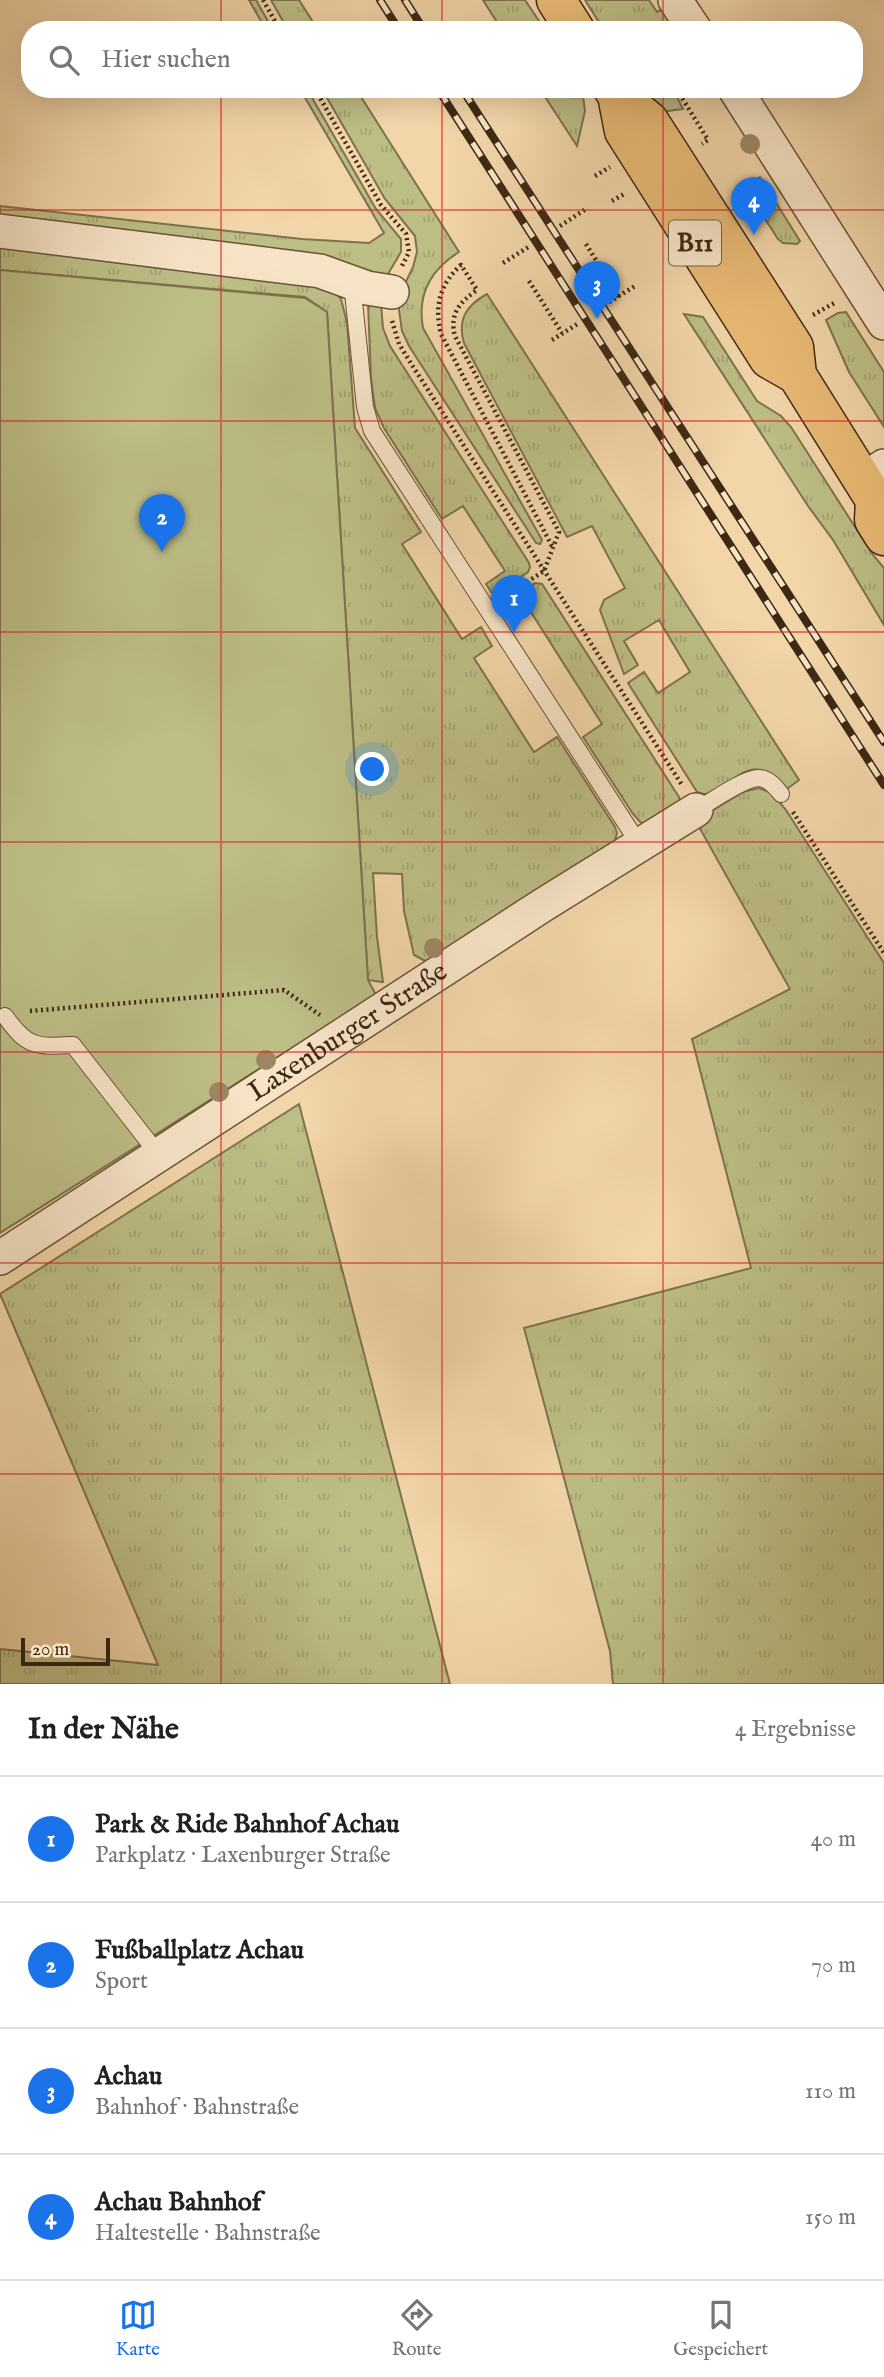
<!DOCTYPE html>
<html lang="de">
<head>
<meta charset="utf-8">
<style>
  :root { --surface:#fff; --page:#f6f6f6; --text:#202124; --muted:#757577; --line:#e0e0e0; --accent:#1a73e8 }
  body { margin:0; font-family:"IM FELL English",serif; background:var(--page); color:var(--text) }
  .scale { position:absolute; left:21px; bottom:18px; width:89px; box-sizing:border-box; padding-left:7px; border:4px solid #3d2913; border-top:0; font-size:19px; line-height:24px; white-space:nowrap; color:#3d2913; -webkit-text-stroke:5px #f7e4c7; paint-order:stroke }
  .you { position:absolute; left:373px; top:770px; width:24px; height:24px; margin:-18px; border:5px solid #fff; border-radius:50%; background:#1a73e8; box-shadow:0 0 0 10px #1a73e833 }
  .badge { display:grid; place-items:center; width:46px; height:46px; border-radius:50%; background:var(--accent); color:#fff; font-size:23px; font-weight:700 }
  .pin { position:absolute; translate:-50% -58px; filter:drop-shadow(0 2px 4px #0008) }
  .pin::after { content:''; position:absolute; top:37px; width:24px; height:21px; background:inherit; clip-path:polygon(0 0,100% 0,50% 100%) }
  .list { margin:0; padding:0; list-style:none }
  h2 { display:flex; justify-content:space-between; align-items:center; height:91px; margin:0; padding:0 28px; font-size:30px }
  h2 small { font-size:23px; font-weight:400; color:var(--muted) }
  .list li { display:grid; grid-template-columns:46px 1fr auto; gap:21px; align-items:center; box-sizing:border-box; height:126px; padding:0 28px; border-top:2px solid var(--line) }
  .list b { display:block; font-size:26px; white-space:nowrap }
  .list p { margin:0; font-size:23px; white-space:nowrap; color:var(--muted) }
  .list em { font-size:23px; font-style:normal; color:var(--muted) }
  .icon { flex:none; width:38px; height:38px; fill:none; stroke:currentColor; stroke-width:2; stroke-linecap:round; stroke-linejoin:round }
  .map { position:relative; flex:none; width:884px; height:1684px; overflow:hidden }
  .search { position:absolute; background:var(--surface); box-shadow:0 7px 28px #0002; left:21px; right:21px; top:21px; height:77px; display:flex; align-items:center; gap:18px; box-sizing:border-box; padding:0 24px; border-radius:28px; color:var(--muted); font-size:26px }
  .sheet { height:595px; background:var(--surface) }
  nav { display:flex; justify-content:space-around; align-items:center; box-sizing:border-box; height:98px; border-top:2px solid var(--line); background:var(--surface); font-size:19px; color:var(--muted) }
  nav a { display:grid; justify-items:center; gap:4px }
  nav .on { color:var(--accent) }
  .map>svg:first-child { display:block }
  .grass { fill:url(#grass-tufts); stroke:#7d734c; stroke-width:2 }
  .garden { fill:#bdbd86; stroke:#7d734c; stroke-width:2 }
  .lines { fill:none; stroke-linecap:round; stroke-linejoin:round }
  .service-casing { stroke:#6a5438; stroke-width:18 }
  .minor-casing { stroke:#6a5438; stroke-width:36 }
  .primary-casing { stroke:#3d2913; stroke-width:41 }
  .path { stroke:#3d2913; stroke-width:4.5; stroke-dasharray:2 3.5; stroke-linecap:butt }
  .service { stroke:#f7e4c7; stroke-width:16 }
  .minor { stroke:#f7e4c7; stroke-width:33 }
  .primary { stroke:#e9ba74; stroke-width:38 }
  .rail-casing { stroke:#3d2913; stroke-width:8 }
  .rail { stroke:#f7e4c7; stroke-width:5; stroke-dasharray:16; stroke-linecap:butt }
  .tree { fill:#9d8763 }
  .grid { fill:none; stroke:#d62828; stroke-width:2; stroke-opacity:0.55 }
  .labels { text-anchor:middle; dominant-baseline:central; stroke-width:5; stroke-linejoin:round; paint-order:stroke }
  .shield { fill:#f7e4c7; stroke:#756149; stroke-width:2 }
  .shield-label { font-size:26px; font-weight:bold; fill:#3d2913 }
  .street-label { font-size:28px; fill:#3d2913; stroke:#f7e4c7 }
</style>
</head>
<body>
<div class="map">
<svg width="884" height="1684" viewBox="0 0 884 1684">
  <defs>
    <pattern id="grass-tufts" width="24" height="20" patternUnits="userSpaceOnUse" patternTransform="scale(1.75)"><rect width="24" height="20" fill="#bdbd86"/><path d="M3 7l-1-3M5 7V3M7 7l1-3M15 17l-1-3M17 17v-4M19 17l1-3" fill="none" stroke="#a3a273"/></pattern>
  </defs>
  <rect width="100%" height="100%" fill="#f2d5a9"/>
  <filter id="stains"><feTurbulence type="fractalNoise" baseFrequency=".00286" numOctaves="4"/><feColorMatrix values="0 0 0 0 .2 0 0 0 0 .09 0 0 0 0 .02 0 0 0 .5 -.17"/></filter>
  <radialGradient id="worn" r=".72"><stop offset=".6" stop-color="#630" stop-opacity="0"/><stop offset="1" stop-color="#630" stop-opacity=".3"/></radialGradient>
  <path class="grass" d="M249 0H256L273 30H266Z
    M271 0H299L318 30H288Z
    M483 0H525L545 30H502Z
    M585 0H649L657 12 663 9 682 30H604Z
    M300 89H307L376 209 401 239V252L385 279 329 257 0 219V206L302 239 369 243 384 233Z
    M322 89H356L459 252C430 270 417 295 423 328L542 540 540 544 536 543 409 346 402 331 399 310 400 294 413 267 417 252 415 236 385 199Z
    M540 89H582L585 111 577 146Z
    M642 89H673L683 109 661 112 653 106Z
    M760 177 800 241 797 244 783 243 778 239 744 186Z
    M0 247 312 283 334 291 341 299 347 323 355 428 421 532 402 544 462 639 481 627 492 646 474 658 534 752 557 737 615 827 617 833 614 844 431 964 414 955 404 911 402 874 373 873 377 937 383 982 368 980 327 312 305 297 0 270Z
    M487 294 799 780 787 789C744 737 726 807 697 792L628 683 644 672 658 693 690 672 659 620 624 641 638 665 624 674 600 610 604 600 625 588 592 526 567 537 464 343C457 319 467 305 487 294Z
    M368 303 381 304 383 328 390 346 529 563 530 567 528 572 498 592 492 593 486 584 505 571 463 506 442 519 384 428 375 408 371 378Z
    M846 312 884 372V427L849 372 826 320 838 313Z
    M684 314 703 317 757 401 781 416 791 427 873 555 884 568V625L833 540 808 506Z
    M535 583 542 584 679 797 680 803 643 825 633 814 583 737 602 724 527 606 508 618 502 610 505 603Z
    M759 788 772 793 786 810 884 963V1684H613L610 1651 524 1328 751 1268 692 1039 790 989 699 827 702 817 743 792Z
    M299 1104 450 1684H0V1649L158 1665 0 1294Z"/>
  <path class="garden" d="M0 270 305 298 327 312 368 980 376 995 0 1233Z"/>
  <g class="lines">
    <defs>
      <path id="service" d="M352 283 365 407 372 431 639 844
        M696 810C711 802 742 779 758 778 768 778 775 786 781 794
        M5 1016C27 1048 37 1047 73 1045L158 1154"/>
      <g id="minor">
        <path d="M675 0 695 30"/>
        <path d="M735 89 884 323"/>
        <path d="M0 231 320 271 367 288 392 292"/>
        <path d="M863 480 884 466"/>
        <path id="s1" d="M0 1258 543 905 696 810"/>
      </g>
      <path id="primary" d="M556 0 575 30
        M613 89 617 95 649 121 794 347 797 375 875 500 874 520 884 536
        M617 95 624 131 769 359 797 375"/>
    </defs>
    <use href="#service" class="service-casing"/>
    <use href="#minor" class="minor-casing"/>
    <use href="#primary" class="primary-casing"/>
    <path class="path" d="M263 0 280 30
      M315 89 381 205 406 234 409 252 402 266
      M695 89 682 98 708 140 702 144
      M595 176 610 167
      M612 201 624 194
      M560 226 586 209
      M586 244 619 297
      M503 263 530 246
      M529 281 562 333
      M609 302 635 286
      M813 315 836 302
      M392 321 399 344 412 365 682 785
      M552 340 579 323
      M504 597 544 571 559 532 455 336C449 314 460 302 477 290L461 265C440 284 434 306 441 334L553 548
      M793 812 884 953
      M30 1011 284 990 320 1015"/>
    <use href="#service" class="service"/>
    <use href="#minor" class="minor"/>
    <use href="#primary" class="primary"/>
    <defs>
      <path id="rail" d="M380 0 399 30
        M405 0 424 30
        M438 89 884 785
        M462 89 884 742"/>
    </defs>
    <use href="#rail" class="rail-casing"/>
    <use href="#rail" class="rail"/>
  </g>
  <g class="tree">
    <circle cx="750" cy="144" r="10"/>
    <circle cx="434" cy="948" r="10"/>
    <circle cx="266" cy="1060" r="10"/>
    <circle cx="219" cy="1092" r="10"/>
  </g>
  <path class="grid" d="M221 0V30M442 0V30M663 0V30M221 89V1684M442 89V1684M663 89V1684M0 210H884M0 421H884M0 632H884M0 842H884M0 1052H884M0 1263H884M0 1474H884"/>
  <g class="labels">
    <rect class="shield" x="669" y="220.5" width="52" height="45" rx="5"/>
    <g class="shield-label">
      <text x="695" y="243">B11</text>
    </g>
    <g class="street-label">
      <text stroke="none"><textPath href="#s1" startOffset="415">Laxenburger Straße</textPath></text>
    </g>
  </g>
  <rect width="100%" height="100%" filter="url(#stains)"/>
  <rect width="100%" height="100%" fill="url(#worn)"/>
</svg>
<div class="scale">20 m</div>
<div class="you"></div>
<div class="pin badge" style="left:514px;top:633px">1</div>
<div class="pin badge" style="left:162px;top:552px">2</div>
<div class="pin badge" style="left:597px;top:319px">3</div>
<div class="pin badge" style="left:754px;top:235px">4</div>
<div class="search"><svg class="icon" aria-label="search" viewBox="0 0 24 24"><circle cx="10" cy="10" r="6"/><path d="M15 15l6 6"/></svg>Hier suchen</div>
</div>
<section class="sheet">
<h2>In der Nähe<small>4 Ergebnisse</small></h2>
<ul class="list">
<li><span class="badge">1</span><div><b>Park &amp; Ride Bahnhof Achau</b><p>Parkplatz · Laxenburger Straße</p></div><em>40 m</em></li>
<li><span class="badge">2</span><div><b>Fußballplatz Achau</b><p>Sport</p></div><em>70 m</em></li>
<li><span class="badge">3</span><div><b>Achau</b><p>Bahnhof · Bahnstraße</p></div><em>110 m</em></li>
<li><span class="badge">4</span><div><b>Achau Bahnhof</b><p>Haltestelle · Bahnstraße</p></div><em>150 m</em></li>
</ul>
</section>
<nav>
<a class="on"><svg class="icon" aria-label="map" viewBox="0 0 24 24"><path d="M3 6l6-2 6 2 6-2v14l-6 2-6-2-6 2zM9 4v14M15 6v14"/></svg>Karte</a>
<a><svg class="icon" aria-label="directions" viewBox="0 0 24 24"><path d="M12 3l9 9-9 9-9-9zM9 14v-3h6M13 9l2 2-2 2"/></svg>Route</a>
<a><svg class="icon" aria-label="saved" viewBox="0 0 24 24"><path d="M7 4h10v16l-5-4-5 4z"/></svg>Gespeichert</a>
</nav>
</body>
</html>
